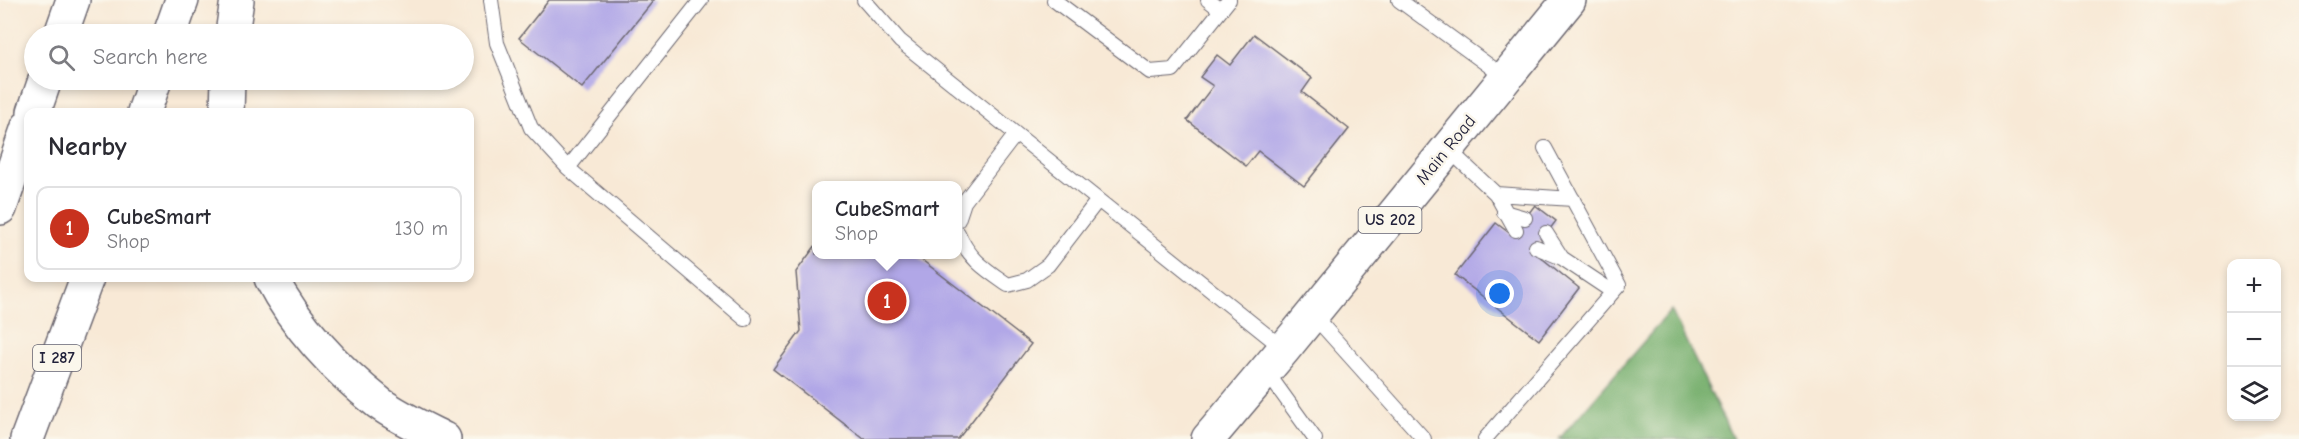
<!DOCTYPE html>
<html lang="en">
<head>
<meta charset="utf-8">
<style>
  :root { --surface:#fff; --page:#f7f7f7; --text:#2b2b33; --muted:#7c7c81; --line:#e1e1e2; --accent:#c8321e }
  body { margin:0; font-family:"Comic Neue",sans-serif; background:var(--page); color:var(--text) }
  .controls { position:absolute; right:18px; bottom:18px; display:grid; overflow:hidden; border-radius:12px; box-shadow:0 3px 9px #0003 }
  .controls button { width:54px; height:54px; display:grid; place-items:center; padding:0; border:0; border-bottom:2px solid var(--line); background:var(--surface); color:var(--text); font:30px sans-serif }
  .you { position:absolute; left:1500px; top:294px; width:21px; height:21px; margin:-15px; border:4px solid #fff; border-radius:50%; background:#1a73e8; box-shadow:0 0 0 9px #1a73e833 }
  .badge { display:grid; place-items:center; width:39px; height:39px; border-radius:50%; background:var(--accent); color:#fff; font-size:20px; font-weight:700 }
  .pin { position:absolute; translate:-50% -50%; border:3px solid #fff; box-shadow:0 2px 6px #0006 }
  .popup { position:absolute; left:812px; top:181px; width:150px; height:78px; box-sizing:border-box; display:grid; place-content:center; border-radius:12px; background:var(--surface); filter:drop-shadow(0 2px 4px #0005); font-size:20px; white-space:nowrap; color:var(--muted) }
  .popup b { font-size:22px; color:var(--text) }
  .popup::after { content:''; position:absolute; left:50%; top:100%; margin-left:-12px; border:12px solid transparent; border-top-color:var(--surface) }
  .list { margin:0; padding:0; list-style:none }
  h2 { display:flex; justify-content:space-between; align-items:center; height:78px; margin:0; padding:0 24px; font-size:26px }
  h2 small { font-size:20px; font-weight:400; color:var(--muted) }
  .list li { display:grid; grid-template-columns:39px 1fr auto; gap:18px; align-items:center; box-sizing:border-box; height:84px; margin:0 12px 12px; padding:0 12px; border:2px solid var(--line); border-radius:12px }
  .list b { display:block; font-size:22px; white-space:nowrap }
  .list p { margin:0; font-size:20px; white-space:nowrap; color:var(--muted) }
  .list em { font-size:20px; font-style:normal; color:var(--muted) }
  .icon { flex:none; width:33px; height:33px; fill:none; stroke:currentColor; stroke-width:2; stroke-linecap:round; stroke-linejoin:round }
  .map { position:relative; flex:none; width:2299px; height:439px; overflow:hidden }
  .search { position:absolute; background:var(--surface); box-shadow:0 3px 9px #0003; left:24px; top:24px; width:450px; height:66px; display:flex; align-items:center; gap:15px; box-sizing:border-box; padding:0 21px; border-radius:33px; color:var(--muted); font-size:22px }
  .panel { position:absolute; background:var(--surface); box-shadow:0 3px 9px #0003; left:24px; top:108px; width:450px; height:174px; border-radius:12px }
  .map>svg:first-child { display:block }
  .forest { fill:#74ae6c; stroke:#4b6854; stroke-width:1.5 }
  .building { fill:#b1a7e7 }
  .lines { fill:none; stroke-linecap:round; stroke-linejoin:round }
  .lane-casing { stroke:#6d6871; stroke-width:16 }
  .primary-casing { stroke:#6d6871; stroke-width:36 }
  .highway-casing { stroke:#6d6871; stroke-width:36 }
  .lane { stroke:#fff; stroke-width:14 }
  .primary { stroke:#fff; stroke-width:33 }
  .highway { stroke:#fff; stroke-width:33 }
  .labels { text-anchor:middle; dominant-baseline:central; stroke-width:5; stroke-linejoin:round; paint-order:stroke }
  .shield { fill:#fbf7ec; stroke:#636270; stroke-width:1.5 }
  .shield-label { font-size:16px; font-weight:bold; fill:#22223b }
  .street-label { font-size:18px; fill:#22223b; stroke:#fbf7ec }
</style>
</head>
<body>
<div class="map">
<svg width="2299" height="439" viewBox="0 0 2299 439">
  <rect width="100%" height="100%" fill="#fbf7ec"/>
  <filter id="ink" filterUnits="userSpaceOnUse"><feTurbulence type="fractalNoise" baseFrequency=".0167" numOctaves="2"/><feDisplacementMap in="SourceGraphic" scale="12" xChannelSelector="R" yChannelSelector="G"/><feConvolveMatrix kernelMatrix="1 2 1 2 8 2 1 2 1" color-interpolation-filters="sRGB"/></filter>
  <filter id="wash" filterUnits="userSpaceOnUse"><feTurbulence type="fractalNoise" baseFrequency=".008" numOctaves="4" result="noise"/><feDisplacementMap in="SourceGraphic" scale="24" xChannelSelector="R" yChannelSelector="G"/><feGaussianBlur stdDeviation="1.35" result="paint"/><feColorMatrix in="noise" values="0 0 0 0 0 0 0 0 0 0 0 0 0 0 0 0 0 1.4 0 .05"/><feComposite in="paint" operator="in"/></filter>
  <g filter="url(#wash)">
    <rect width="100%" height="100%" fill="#f8e9d6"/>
    <path class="forest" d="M1671 310 1733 439H1559Z"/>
    <g id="blocks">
      <path class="building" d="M549 0H654L582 88 519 38Z
        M1254 34 1312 78 1302 92 1349 129 1304 186 1258 151 1246 166 1187 120 1213 86 1200 77 1217 55 1230 65Z
        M1535 205 1556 221 1533 251 1579 288 1539 340 1455 275 1496 223 1512 235Z
        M816 245V254H914L1031 344 958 439H864L773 369 801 331 796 272Z"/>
    </g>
  </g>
  <g filter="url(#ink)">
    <use href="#blocks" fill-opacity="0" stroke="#6d6871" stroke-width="1.5"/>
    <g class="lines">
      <defs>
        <path id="lane" d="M491 0 497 43 531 128 568 168 745 319
          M864 0 900 41 1284 349
          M1054 0 1150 72 1173 70 1229 0
          M1208 0 1221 10
          M1399 0 1506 78
          M1448 149 1496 194 1516 230
          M568 168 701 0
          M1496 194 1573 199
          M1504 212 1525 218
          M958 220 964 202 1016 134
          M958 233C969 259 985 269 1008 285L1027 280 1048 265 1098 200
          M1546 233 1562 258
          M1536 247 1562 258 1613 292
          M1313 315 1424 439
          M1266 371 1315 439
          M1485 439 1619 285 1545 148"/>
        <path id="primary" d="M1208 439 1284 349 1569 0"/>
        <path id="highway" d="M61 34 73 0
          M170 34 182 0
          M232 34 237 0
          M34 112 45 80
          M144 112 155 80
          M227 112 228 80
          M0 208 28 127
          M271 278C295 325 337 370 379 403 398 417 422 428 444 439
          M27 439 87 278"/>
      </defs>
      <use href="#lane" class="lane-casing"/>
      <use href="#primary" class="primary-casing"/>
      <use href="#highway" class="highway-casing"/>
      <use href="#lane" class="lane"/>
      <use href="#primary" class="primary"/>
      <use href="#highway" class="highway"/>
    </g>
  </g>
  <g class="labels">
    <g class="shield">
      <rect x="1358.5" y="207" width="63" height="26" rx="4.5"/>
      <rect x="33" y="345" width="48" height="26" rx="4.5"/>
    </g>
    <g class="shield-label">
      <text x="1390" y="220">US 202</text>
      <text x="57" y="358">I 287</text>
    </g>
    <g class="street-label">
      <text transform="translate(1446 150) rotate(-51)">Main Road</text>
    </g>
  </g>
</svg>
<div class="controls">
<button>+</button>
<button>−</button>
<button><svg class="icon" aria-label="layers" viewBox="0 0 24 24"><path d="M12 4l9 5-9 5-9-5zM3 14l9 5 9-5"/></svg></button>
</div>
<div class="you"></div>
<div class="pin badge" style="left:887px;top:301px">1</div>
<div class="popup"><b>CubeSmart</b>Shop</div>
<div class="search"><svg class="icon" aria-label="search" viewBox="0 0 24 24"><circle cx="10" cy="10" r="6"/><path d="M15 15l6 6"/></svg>Search here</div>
<section class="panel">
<h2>Nearby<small></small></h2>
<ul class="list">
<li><span class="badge">1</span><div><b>CubeSmart</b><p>Shop</p></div><em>130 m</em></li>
</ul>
</section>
</div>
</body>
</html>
